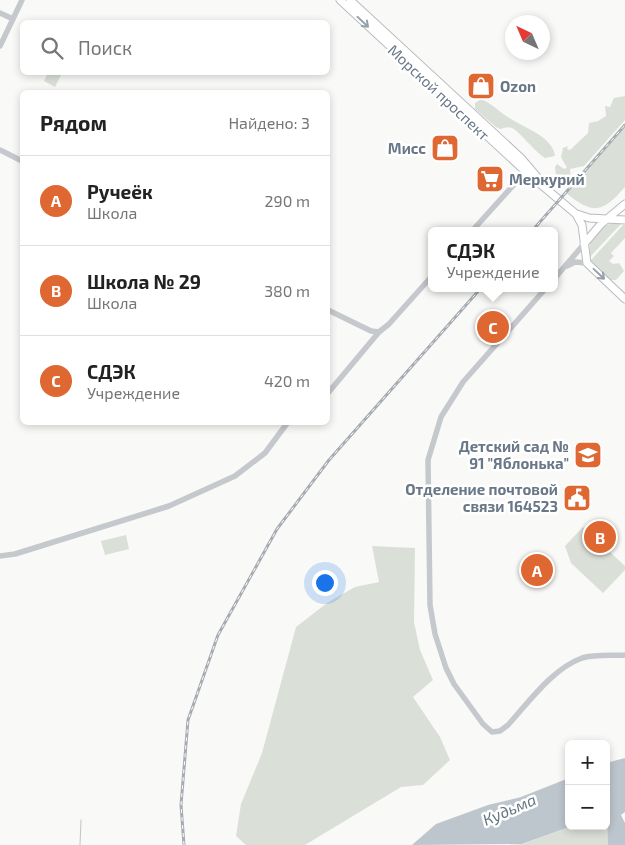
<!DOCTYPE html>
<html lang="ru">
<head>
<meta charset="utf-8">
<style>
  :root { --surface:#fff; --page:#f6f6f6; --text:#222; --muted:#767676; --line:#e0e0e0; --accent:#df6732 }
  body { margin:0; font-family:"Exo 2",sans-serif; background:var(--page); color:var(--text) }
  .controls { position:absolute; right:15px; bottom:15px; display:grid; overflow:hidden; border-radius:8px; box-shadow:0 2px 8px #0003 }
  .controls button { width:45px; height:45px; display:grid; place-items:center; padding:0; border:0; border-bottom:1px solid var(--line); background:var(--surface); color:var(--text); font:25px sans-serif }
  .compass { position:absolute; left:505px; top:15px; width:45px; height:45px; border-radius:50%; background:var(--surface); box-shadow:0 2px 8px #0003; rotate:316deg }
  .you { position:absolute; left:324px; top:582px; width:18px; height:18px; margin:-12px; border:4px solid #fff; border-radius:50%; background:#1a73e8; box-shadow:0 0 0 8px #1a73e833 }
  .badge { display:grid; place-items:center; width:32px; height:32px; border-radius:50%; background:var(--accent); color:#fff; font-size:16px; font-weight:700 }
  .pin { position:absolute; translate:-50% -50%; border:2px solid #fff; box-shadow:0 1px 5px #0006 }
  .popup { position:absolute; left:428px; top:227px; width:130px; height:65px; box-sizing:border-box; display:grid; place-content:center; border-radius:8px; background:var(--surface); filter:drop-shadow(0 1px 4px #0005); font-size:16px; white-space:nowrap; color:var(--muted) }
  .popup b { font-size:19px; color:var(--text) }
  .popup::after { content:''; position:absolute; left:50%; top:100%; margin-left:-10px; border:10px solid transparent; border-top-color:var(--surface) }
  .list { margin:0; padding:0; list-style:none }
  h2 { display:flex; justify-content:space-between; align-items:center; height:65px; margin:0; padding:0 20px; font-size:21px }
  h2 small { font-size:16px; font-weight:400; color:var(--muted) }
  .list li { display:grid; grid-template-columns:32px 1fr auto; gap:15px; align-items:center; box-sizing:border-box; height:90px; padding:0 20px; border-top:1px solid var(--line) }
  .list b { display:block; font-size:19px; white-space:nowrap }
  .list p { margin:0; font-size:16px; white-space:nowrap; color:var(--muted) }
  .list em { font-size:16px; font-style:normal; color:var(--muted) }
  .icon { flex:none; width:28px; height:28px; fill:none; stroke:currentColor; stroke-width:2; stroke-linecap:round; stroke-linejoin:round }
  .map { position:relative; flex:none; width:625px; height:845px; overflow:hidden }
  .search { position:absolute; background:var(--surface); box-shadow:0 2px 8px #0003; left:20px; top:20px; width:310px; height:55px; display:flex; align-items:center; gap:12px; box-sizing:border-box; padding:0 18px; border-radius:8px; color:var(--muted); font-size:19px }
  .panel { position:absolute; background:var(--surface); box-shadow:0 2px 8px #0003; left:20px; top:90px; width:310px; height:335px; border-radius:8px }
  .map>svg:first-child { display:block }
  .green { fill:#dae0d8 }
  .water { fill:#bdc6cc }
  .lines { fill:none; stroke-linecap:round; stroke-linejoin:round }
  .stream { stroke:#bdc6cc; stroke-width:1 }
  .major-casing { stroke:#b8bcc0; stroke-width:9 }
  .minor { stroke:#c5c8cc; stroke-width:5.5 }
  .major { stroke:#fff; stroke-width:7 }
  .rail-casing { stroke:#a6abb1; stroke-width:3 }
  .rail { stroke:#fff; stroke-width:1; stroke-dasharray:4; stroke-linecap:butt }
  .oneway { stroke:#96a0ab }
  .labels { text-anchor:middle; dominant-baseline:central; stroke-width:5; stroke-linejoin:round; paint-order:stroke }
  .poi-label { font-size:15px; font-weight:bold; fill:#697787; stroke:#fff; text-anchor:end }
  .street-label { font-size:15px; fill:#697787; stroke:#fff }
  .water-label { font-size:16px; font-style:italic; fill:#657882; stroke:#fff }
</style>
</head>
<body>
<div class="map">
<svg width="625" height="845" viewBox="0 0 625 845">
  <rect width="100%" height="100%" fill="#f9f9f7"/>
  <path class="green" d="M48 73H62L55 87 44 81Z
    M625 96V120L584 166 570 169 571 179 566 185H561L556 177 555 167 557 164 564 169 567 168 561 157 563 148 568 146 567 149 570 150 588 133 589 123 598 121 606 116 605 106 610 107 614 98Z
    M481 99C493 104 500 113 511 119 525 128 553 137 555 156L545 158C536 153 518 130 512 128 508 126 504 128 500 129L496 127 475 109V103Z
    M625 127V187C603 212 594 216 566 193Z
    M615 223 621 224 590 257C587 239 597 226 615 223Z
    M623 225H625V238L611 253 614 256 609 261 613 264 619 263 624 271 616 280H609L591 264V260Z
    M583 527 625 566V570L603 593 571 563 565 546Z
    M126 535 129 549 105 555 101 541Z
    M372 546 415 548 414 622 420 650 433 680 413 697 440 737 450 760 423 785 401 787 305 845H246L236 836 241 804 262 753 296 627 327 603 355 587 379 582Z
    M606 824 609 829 608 845H511L523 844 572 826H606Z"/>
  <path class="water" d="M625 758V812L621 815 625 823V845H608L606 763Z
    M569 778V826H572L522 844 412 845 436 824 488 805 521 797Z"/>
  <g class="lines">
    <path class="stream" d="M80 845 81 820"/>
    <defs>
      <path id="major" d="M340 0 526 172 576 214 582 225 587 263 625 299
        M350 0 521 158 538 178
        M577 214 589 218 625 220
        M584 244 601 224 625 204"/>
    </defs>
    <use href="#major" class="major-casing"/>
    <path class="minor" d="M0 13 13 19
      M0 46 22 0
      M0 150 22 161
      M472 231 528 169
      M567 266 575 262 587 263
      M554 279 584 244
      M546 288 463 382 441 417 428 460 430 605 435 634 446 668 454 684 483 724 492 732 500 731 508 725C529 702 552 669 582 658 595 654 612 656 625 655
      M328 310 371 331 379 332
      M328 393 379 332 389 324 432 276
      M0 556 15 554 169 506 235 476 265 453 288 422"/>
    <use href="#major" class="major"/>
    <defs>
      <path id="rail" d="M532 231 625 125
        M184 845 181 805 188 720 218 635 277 529 329 460 481 288"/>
    </defs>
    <use href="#rail" class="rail-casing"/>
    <use href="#rail" class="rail"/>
  </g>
  <defs><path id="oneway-shaft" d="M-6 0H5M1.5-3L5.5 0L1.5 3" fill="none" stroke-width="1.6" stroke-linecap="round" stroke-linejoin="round" transform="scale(1.25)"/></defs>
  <g class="oneway">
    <use href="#oneway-shaft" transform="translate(363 22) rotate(43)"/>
    <use href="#oneway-shaft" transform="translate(599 274) rotate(43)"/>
  </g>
  <defs>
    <symbol id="shop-square" viewBox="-11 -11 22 22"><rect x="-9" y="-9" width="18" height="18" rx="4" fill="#df6732" stroke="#fff"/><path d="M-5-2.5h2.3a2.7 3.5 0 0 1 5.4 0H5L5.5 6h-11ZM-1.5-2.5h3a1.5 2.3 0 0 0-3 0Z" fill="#fff"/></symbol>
    <symbol id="supermarket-square" viewBox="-11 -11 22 22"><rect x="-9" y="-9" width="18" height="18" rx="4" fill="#df6732" stroke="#fff"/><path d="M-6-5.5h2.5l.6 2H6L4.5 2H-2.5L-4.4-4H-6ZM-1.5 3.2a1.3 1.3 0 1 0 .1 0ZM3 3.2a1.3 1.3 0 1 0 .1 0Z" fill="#fff"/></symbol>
    <symbol id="school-square" viewBox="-11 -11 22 22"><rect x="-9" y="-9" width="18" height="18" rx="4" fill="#df6732" stroke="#fff"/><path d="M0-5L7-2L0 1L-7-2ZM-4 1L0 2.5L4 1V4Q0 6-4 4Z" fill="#fff"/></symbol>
    <symbol id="civic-square" viewBox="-11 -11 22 22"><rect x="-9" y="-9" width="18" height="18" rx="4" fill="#df6732" stroke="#fff"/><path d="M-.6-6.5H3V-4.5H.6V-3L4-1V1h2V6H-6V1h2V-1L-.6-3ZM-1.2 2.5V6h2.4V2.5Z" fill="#fff"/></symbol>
  </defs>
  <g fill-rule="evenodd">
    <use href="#shop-square" x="465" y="70" width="32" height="32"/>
    <use href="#shop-square" x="429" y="132" width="32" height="32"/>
    <use href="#supermarket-square" x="474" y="163" width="32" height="32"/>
    <use href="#school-square" x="572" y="439" width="32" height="32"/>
    <use href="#civic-square" x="561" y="482" width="32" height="32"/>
  </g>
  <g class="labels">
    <g class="poi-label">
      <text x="500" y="86" text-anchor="start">Ozon</text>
      <text x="426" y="148">Мисс</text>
      <text x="509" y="179" text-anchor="start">Меркурий</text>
      <text x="569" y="446">Детский сад №<tspan x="569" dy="17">91 "Яблонька"</tspan></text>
      <text x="558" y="489">Отделение почтовой<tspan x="558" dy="17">связи 164523</tspan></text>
    </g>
    <g class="street-label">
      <text transform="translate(439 92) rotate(43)">Морской проспект</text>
    </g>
    <g class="water-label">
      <text transform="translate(509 809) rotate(-23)">Кудьма</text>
    </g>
  </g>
</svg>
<div class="controls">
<button>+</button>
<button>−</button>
</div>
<svg class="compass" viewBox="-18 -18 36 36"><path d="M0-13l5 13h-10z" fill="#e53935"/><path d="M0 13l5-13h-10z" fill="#767676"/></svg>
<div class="you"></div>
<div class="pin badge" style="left:537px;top:570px">A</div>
<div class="pin badge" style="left:600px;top:537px">B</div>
<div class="pin badge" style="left:493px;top:327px">C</div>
<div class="popup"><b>СДЭК</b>Учреждение</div>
<div class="search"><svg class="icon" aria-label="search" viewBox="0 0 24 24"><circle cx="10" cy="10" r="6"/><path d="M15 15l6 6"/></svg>Поиск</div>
<section class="panel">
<h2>Рядом<small>Найдено: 3</small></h2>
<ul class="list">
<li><span class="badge">A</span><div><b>Ручеёк</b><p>Школа</p></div><em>290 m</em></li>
<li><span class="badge">B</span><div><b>Школа № 29</b><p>Школа</p></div><em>380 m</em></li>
<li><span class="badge">C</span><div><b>СДЭК</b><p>Учреждение</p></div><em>420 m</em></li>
</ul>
</section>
</div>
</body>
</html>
